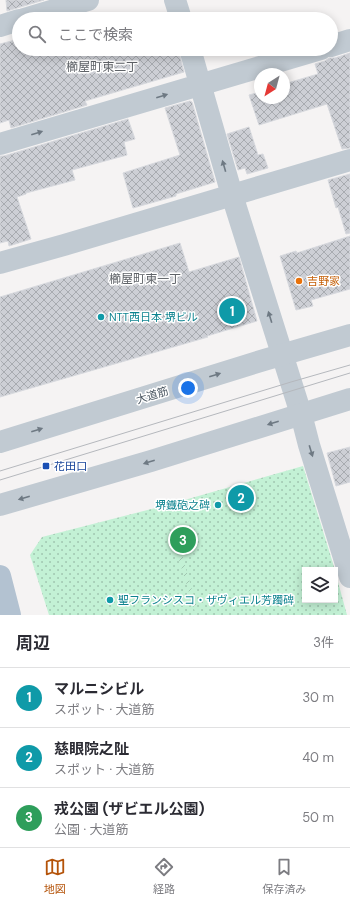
<!DOCTYPE html>
<html lang="ja">
<head>
<meta charset="utf-8">
<style>
  :root { --surface:#fff; --page:#f2f2f3; --text:#2b2b33; --muted:#7c7c81; --line:#e1e1e2; --accent:#b45309 }
  body { margin:0; font-family:"DM Sans","Noto Sans JP",sans-serif; background:var(--page); color:var(--text) }
  .controls { position:absolute; right:12px; bottom:12px; display:grid; overflow:hidden; border-radius:0px; box-shadow:0 2px 10px #0003 }
  .controls button { width:36px; height:36px; display:grid; place-items:center; padding:0; border:0; border-bottom:1px solid var(--line); background:var(--surface); color:var(--text); font:20px sans-serif }
  .compass { position:absolute; left:254px; top:68px; width:36px; height:36px; border-radius:50%; background:var(--surface); box-shadow:0 2px 10px #0003; rotate:216deg }
  .you { position:absolute; left:188px; top:388px; width:14px; height:14px; margin:-10px; border:3px solid #fff; border-radius:50%; background:#1a73e8; box-shadow:0 0 0 6px #1a73e833 }
  .badge { display:grid; place-items:center; width:26px; height:26px; border-radius:50%; background:var(--accent); color:#fff; font-size:13px; font-weight:700 }
  .pin { position:absolute; translate:-50% -50%; border:2px solid #fff; box-shadow:0 1px 4px #0006 }
  .list { margin:0; padding:0; list-style:none }
  h2 { display:flex; justify-content:space-between; align-items:center; height:52px; margin:0; padding:0 16px; font-size:17px }
  h2 small { font-size:13px; font-weight:400; color:var(--muted) }
  .list li { display:grid; grid-template-columns:26px 1fr auto; gap:12px; align-items:center; box-sizing:border-box; height:60px; padding:0 16px; border-top:1px solid var(--line) }
  .list b { display:block; font-size:15px; white-space:nowrap }
  .list p { margin:0; font-size:13px; white-space:nowrap; color:var(--muted) }
  .list em { font-size:13px; font-style:normal; color:var(--muted) }
  .icon { flex:none; width:22px; height:22px; fill:none; stroke:currentColor; stroke-width:2; stroke-linecap:round; stroke-linejoin:round }
  .map { position:relative; flex:none; width:350px; height:615px; overflow:hidden }
  .search { position:absolute; background:var(--surface); box-shadow:0 2px 10px #0003; left:12px; right:12px; top:12px; height:44px; display:flex; align-items:center; gap:10px; box-sizing:border-box; padding:0 14px; border-radius:22px; color:var(--muted); font-size:15px }
  .sheet { height:232px; background:var(--surface) }
  nav { display:flex; justify-content:space-around; align-items:center; box-sizing:border-box; height:56px; border-top:1px solid var(--line); background:var(--surface); font-size:11px; color:var(--muted) }
  nav a { display:grid; justify-items:center; gap:2px }
  nav .on { color:var(--accent) }
  .map>svg:first-child { display:block }
  .park { fill:url(#park-dots) }
  .garden { fill:url(#garden-furrows) }
  .building { fill:url(#building-cross-hatch); stroke:#d7d9de }
  .lines { fill:none; stroke-linecap:round; stroke-linejoin:round }
  .minor { stroke:#c1cad2; stroke-width:22 }
  .tertiary { stroke:#c1cad2; stroke-width:22 }
  .primary { stroke:#b3c2d1; stroke-width:22 }
  .tram { stroke:#b5b8bd; stroke-width:1 }
  .oneway { fill:#6e7983 }
  .food-dot { fill:#e8710a; stroke:#fff; stroke-width:1.5 }
  .culture-dot { fill:#0f9aa8; stroke:#fff; stroke-width:1.5 }
  .transit-dot { fill:#1a4fb4; stroke:#fff; stroke-width:1.5 }
  .labels { text-anchor:middle; dominant-baseline:central; stroke-width:3; stroke-linejoin:round; paint-order:stroke }
  .food-label { font-size:11px; fill:#c56008; stroke:#fff; text-anchor:start }
  .culture-label { font-size:11px; fill:#0d838f; stroke:#fff; text-anchor:start }
  .street-label { font-size:11px; fill:#4a5661; stroke:#fff }
  .transit-label { font-size:11px; fill:#164399; stroke:#fff; text-anchor:start }
  .neighbourhood-label { font-size:12px; fill:#5f6368; stroke:#fff }
</style>
</head>
<body>
<div class="map">
<svg width="350" height="615" viewBox="0 0 350 615">
  <defs>
    <pattern id="park-dots" width="8" height="8" patternUnits="userSpaceOnUse"><rect width="8" height="8" fill="#c3f1d5"/><path d="M2 2h.1M6 6h.1" fill="none" stroke="#a0c6b0" stroke-width="1.8" stroke-linecap="round"/></pattern>
    <pattern id="garden-furrows" width="10" height="10" patternUnits="userSpaceOnUse"><rect width="10" height="10" fill="#c3f1d5"/><path d="M-1 1l2-2M0 10L10 0M9 11l2-2" fill="none" stroke="#a0c6b0"/></pattern>
    <pattern id="building-cross-hatch" width="8" height="8" patternUnits="userSpaceOnUse"><rect width="8" height="8" fill="#cdcfd5"/><path d="M0 0l8 8M0 8l8-8" fill="none" stroke="#a8abb0"/></pattern>
  </defs>
  <rect width="100%" height="100%" fill="#f5f3f3"/>
  <path class="park" d="M303 466 335 570H305V600H335V571L347 615H49L30 555 42 537 167 505Z"/>
  <path class="garden" d="M180 549 198 610 195 612 176 550Z"/>
  <path class="building" d="M6 0H44L7 11Z
    M19 39V49H178L184 72 85 101 87 105 11 128 9 120 0 123V44Z
    M350 53V148L342 149 327 104 259 125 249 95 260 92V98H284V84L318 74 315 64 325 61 329 58H335Z
    M190 101 192 102 215 182 176 194V196L133 208 123 173 180 155 165 108Z
    M128 119 135 139 124 142 127 155 72 170 75 180 26 193V194L17 197 31 239 9 246 8 241 0 243V156H4Z
    M249 127 258 155 263 154 268 168 247 174 245 168 238 170 227 134Z
    M350 174V233L346 234 338 207 336 208 328 180Z
    M350 236V289L311 300 313 306 296 310 280 256 296 251 297 253Z
    M180 243 189 272 239 257 257 321 207 336 208 337 0 397V297Z
    M350 447V482L336 486 327 453Z"/>
  <g class="lines">
    <path class="minor" d="M175 0 181 19
      M24 19 88 0
      M0 26 19 20
      M331 46 350 40
      M190 49 232 195 301 414
      M0 144 321 49
      M0 263 64 245 350 160"/>
    <path class="tertiary" d="M301 414 309 445 350 577
      M0 442 264 360 350 335
      M0 505 151 461 350 399"/>
    <path class="primary" d="M0 576 10 615"/>
    <path class="tram" d="M0 471 291 382 350 365
      M0 480 350 373"/>
  </g>
  <defs><path id="oneway-solid" d="M-6-.8H1V-3.2L6.5 0L1 3.2V.8H-6Z"/></defs>
  <g class="oneway">
    <use href="#oneway-solid" transform="translate(162 96) rotate(-17)"/>
    <use href="#oneway-solid" transform="translate(37 133) rotate(-17)"/>
    <use href="#oneway-solid" transform="translate(224 166) rotate(-106)"/>
    <use href="#oneway-solid" transform="translate(270 317) rotate(-107)"/>
    <use href="#oneway-solid" transform="translate(215 375) rotate(-17)"/>
    <use href="#oneway-solid" transform="translate(273 423) rotate(163)"/>
    <use href="#oneway-solid" transform="translate(37 430) rotate(-17)"/>
    <use href="#oneway-solid" transform="translate(311 451) rotate(73)"/>
    <use href="#oneway-solid" transform="translate(149 462) rotate(163)"/>
    <use href="#oneway-solid" transform="translate(24 498) rotate(164)"/>
  </g>
  <circle class="food-dot" cx="299" cy="281" r="4"/>
  <g class="culture-dot">
    <circle cx="101" cy="317" r="4"/>
    <circle cx="218" cy="505" r="4"/>
    <circle cx="110" cy="600" r="4"/>
  </g>
  <rect class="transit-dot" x="42" y="462" width="8" height="8" rx="2"/>
  <g class="labels">
    <g class="food-label">
      <text x="307" y="281">吉野家</text>
    </g>
    <g class="culture-label">
      <text x="109" y="317">NTT西日本 堺ビル</text>
      <text x="210" y="505" text-anchor="end">堺鐡砲之碑</text>
      <text x="118" y="600">聖フランシスコ・ザヴィエル芳躅碑</text>
    </g>
    <g class="street-label">
      <text transform="translate(152 395) rotate(-17)">大道筋</text>
    </g>
    <g class="transit-label">
      <text x="54" y="466">花田口</text>
    </g>
    <g class="neighbourhood-label">
      <text x="102" y="67">櫛屋町東二丁</text>
      <text x="145" y="279">櫛屋町東一丁</text>
    </g>
  </g>
</svg>
<div class="controls">
<button><svg class="icon" aria-label="layers" viewBox="0 0 24 24"><path d="M12 4l9 5-9 5-9-5zM3 14l9 5 9-5"/></svg></button>
</div>
<svg class="compass" viewBox="-18 -18 36 36"><path d="M0-13l5 13h-10z" fill="#e53935"/><path d="M0 13l5-13h-10z" fill="#7c7c81"/></svg>
<div class="you"></div>
<div class="pin badge" style="left:232px;top:311px;background:#0f9aa8">1</div>
<div class="pin badge" style="left:241px;top:498px;background:#0f9aa8">2</div>
<div class="pin badge" style="left:183px;top:540px;background:#2e9e5b">3</div>
<div class="search"><svg class="icon" aria-label="search" viewBox="0 0 24 24"><circle cx="10" cy="10" r="6"/><path d="M15 15l6 6"/></svg>ここで検索</div>
</div>
<section class="sheet">
<h2>周辺<small>3件</small></h2>
<ul class="list">
<li><span class="badge" style="background:#0f9aa8">1</span><div><b>マルニシビル</b><p>スポット · 大道筋</p></div><em>30 m</em></li>
<li><span class="badge" style="background:#0f9aa8">2</span><div><b>慈眼院之阯</b><p>スポット · 大道筋</p></div><em>40 m</em></li>
<li><span class="badge" style="background:#2e9e5b">3</span><div><b>戎公園 (ザビエル公園)</b><p>公園 · 大道筋</p></div><em>50 m</em></li>
</ul>
</section>
<nav>
<a class="on"><svg class="icon" aria-label="map" viewBox="0 0 24 24"><path d="M3 6l6-2 6 2 6-2v14l-6 2-6-2-6 2zM9 4v14M15 6v14"/></svg>地図</a>
<a><svg class="icon" aria-label="directions" viewBox="0 0 24 24"><path d="M12 3l9 9-9 9-9-9zM9 14v-3h6M13 9l2 2-2 2"/></svg>経路</a>
<a><svg class="icon" aria-label="saved" viewBox="0 0 24 24"><path d="M7 4h10v16l-5-4-5 4z"/></svg>保存済み</a>
</nav>
</body>
</html>
